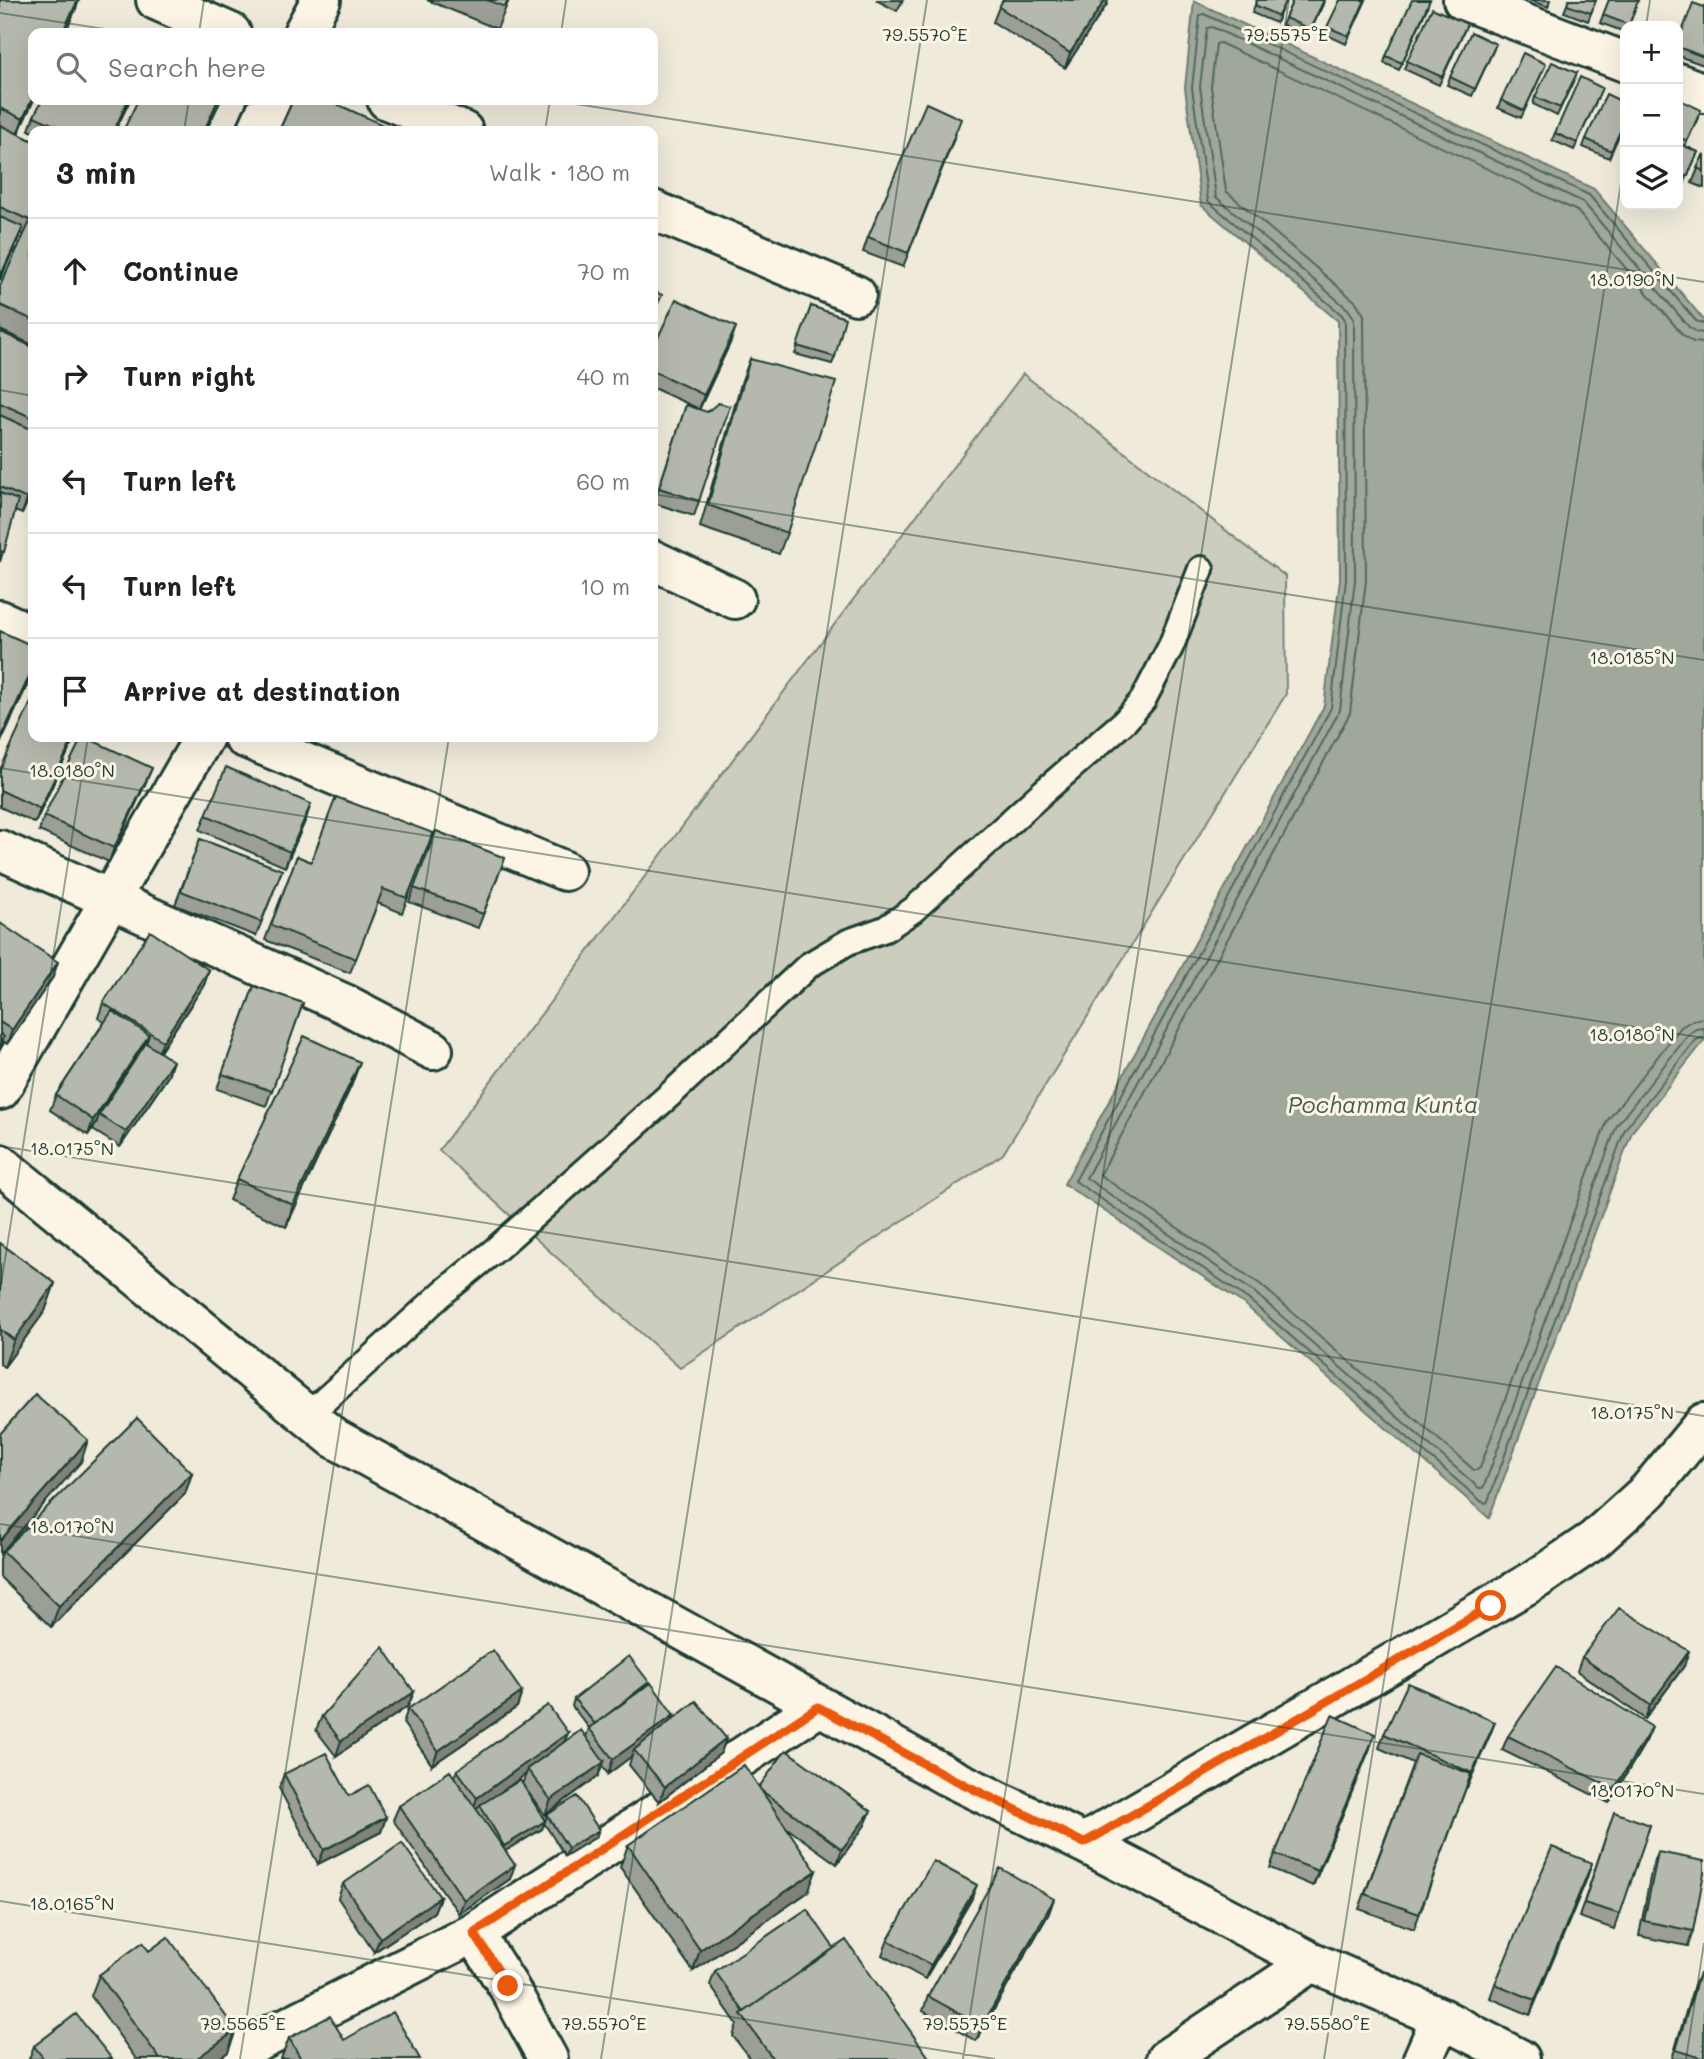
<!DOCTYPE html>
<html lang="en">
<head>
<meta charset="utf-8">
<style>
  :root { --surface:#fff; --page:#f2f2f2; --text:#202124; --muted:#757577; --line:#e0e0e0 }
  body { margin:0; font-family:Mali,sans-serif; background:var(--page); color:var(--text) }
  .controls { position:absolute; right:21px; top:21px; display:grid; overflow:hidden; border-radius:14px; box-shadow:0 7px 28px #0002 }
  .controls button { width:63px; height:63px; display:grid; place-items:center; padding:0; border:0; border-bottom:2px solid var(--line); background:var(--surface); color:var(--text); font:35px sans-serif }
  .stop { position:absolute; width:21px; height:21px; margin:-16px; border:5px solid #ea580c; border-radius:50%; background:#fff }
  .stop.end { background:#ea580c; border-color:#fff; box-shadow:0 2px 7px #0008 }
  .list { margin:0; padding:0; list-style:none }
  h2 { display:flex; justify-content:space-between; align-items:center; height:91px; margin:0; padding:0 28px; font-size:30px }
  h2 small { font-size:23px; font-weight:400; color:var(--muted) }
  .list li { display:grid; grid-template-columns:46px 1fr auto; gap:21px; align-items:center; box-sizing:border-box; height:105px; padding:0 28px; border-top:2px solid var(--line) }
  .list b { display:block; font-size:26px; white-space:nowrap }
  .list em { font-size:23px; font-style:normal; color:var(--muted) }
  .icon { flex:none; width:38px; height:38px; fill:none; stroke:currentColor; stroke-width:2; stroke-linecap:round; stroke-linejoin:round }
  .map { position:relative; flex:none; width:1704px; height:2059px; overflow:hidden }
  .search { position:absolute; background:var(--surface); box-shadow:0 7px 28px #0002; left:28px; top:28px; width:630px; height:77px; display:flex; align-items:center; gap:18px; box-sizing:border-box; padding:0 24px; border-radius:14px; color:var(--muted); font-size:26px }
  .panel { position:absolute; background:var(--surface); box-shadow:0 7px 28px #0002; left:28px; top:126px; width:630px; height:616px; border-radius:14px }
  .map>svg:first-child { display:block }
  .green { fill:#cccdbf; stroke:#76857a; stroke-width:2 }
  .water { fill:#9fa89a; stroke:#6c7d71; stroke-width:2 }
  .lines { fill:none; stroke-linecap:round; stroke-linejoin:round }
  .shore { stroke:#52685d; stroke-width:2 }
  .service-casing { stroke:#1f3d34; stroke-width:30 }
  .minor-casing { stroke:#1f3d34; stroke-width:44 }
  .service { stroke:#fcf5e5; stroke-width:24 }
  .minor { stroke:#fcf5e5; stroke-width:38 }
  .wall { fill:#9c9f95; stroke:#1f3d34; stroke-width:2; fill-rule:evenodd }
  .shaded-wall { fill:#7f8279; stroke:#1f3d34; stroke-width:2 }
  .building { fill:#b5b9ad; stroke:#1f3d34; stroke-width:2 }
  .route { stroke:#ea580c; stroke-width:9 }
  .ticks { fill:none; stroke:#1f3d34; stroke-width:2; stroke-opacity:0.45 }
  .labels { text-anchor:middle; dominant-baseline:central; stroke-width:6; stroke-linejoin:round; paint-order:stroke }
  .water-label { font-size:23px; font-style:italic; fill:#455d53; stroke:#fcf5e5 }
  .ticks-label { font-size:18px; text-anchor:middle; fill:#1f3d34; stroke:#fcf5e5; stroke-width:6; stroke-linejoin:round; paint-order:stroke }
</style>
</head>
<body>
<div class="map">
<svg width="1704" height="2059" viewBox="0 0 1704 2059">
  <rect width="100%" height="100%" fill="#efeada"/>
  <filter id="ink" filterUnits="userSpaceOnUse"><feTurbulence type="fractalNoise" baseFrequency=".0143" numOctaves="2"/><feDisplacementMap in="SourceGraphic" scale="14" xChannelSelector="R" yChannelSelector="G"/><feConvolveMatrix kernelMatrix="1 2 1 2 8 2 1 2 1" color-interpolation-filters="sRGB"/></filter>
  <g filter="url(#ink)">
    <path class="green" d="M1023 374 1285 576 1286 694 1003 1154 680 1368 516 1221 439 1150Z"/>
    <path class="water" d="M1194 1 1594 189 1704 320V1041L1632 1132 1489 1518 1244 1304 1064 1184 1324 706 1340 579 1338 321 1201 205 1185 88Z"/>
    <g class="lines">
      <path class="shore" d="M1704 324 1696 321 1589 195 1204 14 1200 15 1192 88 1208 201 1342 315 1345 320 1346 579 1331 708 1075 1181 1248 1299 1482 1502 1486 1503 1488 1501 1625 1129 1696 1040 1704 1037
        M1704 333 1697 332 1689 327 1583 202 1212 27 1207 28 1200 87 1216 197 1348 309 1354 318 1355 580 1340 710 1086 1178 1254 1292 1479 1488H1482L1484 1486 1617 1125 1689 1034 1696 1029 1704 1028
        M1704 343 1693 342 1682 334 1577 211 1220 43 1216 44 1211 87 1226 191 1356 302 1364 315 1366 580 1350 713 1100 1175 1260 1284 1474 1470H1477L1480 1468 1607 1121 1681 1027 1693 1020 1704 1018"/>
      <defs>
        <path id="service" d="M307 1416 445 1291 495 1250 674 1091 809 965 848 942 885 929 913 910 1042 793 1125 721 1143 700 1171 646 1201 569"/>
        <path id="minor" d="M156 0 231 33
          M1463 0 1625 62
          M303 33 321 0
          M1678 83 1704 93
          M387 100 463 131
          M257 131 271 100
          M653 210 856 295
          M653 560 735 599
          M0 620 33 635
          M243 737 565 871
          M0 850 345 1004 433 1050
          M0 1090 204 737
          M0 1164 334 1438 947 1776 1084 1843 1312 1962 1441 2018 1520 2059
          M1084 1843 1538 1578 1594 1540 1648 1491 1704 1423
          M224 2059 474 1933
          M548 2059 508 1986 474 1933 818 1707
          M1166 2059 1312 1962
          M1423 2059 1441 2018"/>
      </defs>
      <use href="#service" class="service-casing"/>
      <use href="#minor" class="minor-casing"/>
      <use href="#service" class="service"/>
      <use href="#minor" class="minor"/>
    </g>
    <path class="wall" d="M0 0H79L65 33H33V100L18 134 33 141V345L0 330V286L24 235 20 233 0 280Z
      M427 0H509L497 29Z
      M876 0H903L897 11Z
      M1257 0H1286L1276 23 1252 13Z
      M1293 0H1325L1308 37 1282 25Z
      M1366 0 1346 44 1325 34 1327 27Z
      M1529 0H1550L1548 7Z
      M1569 0H1596L1588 21 1564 12Z
      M1609 0H1638L1629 26H1625V32L1600 23Z
      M1107 4 1065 68 993 22 999 7Z
      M1428 6 1399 70 1384 63 1386 56Z
      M1704 7V65L1678 56V42Z
      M1464 31 1439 85 1404 69 1407 61Z
      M1493 51 1472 96 1447 85 1450 77Z
      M1546 64 1521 118 1498 108 1501 100Z
      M1577 73 1557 116 1533 104 1535 97Z
      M1599 95 1574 150 1552 140 1555 133Z
      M1678 99 1698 118 1685 146 1698 152 1684 184 1678 181Z
      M130 100 115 131H33V132L29 130 34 116Z
      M1625 122 1609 158 1583 147 1586 139Z
      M956 134 903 267 863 252 868 237Z
      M1704 154V188L1692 183Z
      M811 306 835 357 832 364 795 354Z
      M0 334 33 347V489L22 514 15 511 0 562Z
      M731 341 699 409V501L694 516 654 503 686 405 697 408 653 388V348Z
      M750 359 787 533 779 554 700 527 742 380Z
      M33 737H75L35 823 0 807V770Z
      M146 782 109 862 39 831 44 816Z
      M206 815 306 819 285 867 200 830Z
      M436 831 505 858 478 928 409 902Z
      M433 833 402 913 378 903 350 973 265 940 297 856 311 862Z
      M200 839 282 870 256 936 175 905Z
      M0 923 53 977 7 1044 2 1041 0 1048Z
      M209 970 204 985 160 1052 168 1076 120 1147 93 1130 97 1121 88 1135 50 1110 56 1095 104 1022 98 1018 103 1003Z
      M254 986 303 1003 266 1106 217 1089Z
      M352 1084 286 1227 229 1200 237 1179Z
      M0 1243 55 1283 45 1311 4 1367 0 1364Z
      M192 1473 185 1494 51 1627 0 1577V1559L3 1551Z
      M1582 1657 1684 1666 1645 1719 1577 1671Z
      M649 1682 647 1685 674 1715 672 1720 726 1738 721 1753 659 1802 629 1765 632 1756 608 1774 602 1766 598 1776 545 1815 522 1784 545 1821 547 1815 596 1837 565 1856 544 1823 542 1829 505 1851 510 1879 459 1914 393 1820 399 1806 454 1777 457 1770 568 1733 564 1743 586 1737 589 1728 572 1706 574 1699ZM526 1774 522 1784 502 1791Z
      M414 1692 408 1706 336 1756 316 1730 322 1716Z
      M522 1692 517 1707 432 1765 403 1723 408 1709Z
      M1495 1722 1489 1737 1466 1788 1414 1929 1359 1909 1413 1763 1379 1748 1384 1734Z
      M1652 1727 1646 1741 1609 1803 1502 1750 1508 1736Z
      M1370 1748 1313 1886 1270 1868 1275 1854Z
      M284 1774 386 1817 381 1832 318 1864 279 1788Z
      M759 1787 871 1811 865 1825 837 1864 787 1828 808 1892 693 1971 620 1867 628 1845Z
      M1650 1825 1614 1929 1579 1917 1609 1827Z
      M1658 1852 1693 1931 1688 1946 1639 1936 1652 1867Z
      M1587 1878 1530 2015 1490 1998 1495 1984Z
      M343 1884 440 1897 434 1912 374 1952 338 1898Z
      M971 1900 925 1979 882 1955 888 1940Z
      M1049 1913 976 2041 923 2011 928 1996Z
      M834 1948 930 2059H750L733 2036 737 2024 710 1985 715 1971Z
      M149 1951 236 2030 228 2052 218 2059H136L91 1996 99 1975Z
      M1699 1974 1704 2059H1672L1693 1988Z
      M289 2038 344 2040 420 2059H281Z
      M34 2046 112 2059H29Z"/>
    <path class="shaded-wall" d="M78 0H79L76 9 65 33H62Z
      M1105 0H1108L1107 4 1065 68 1070 53Z
      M33 97 34 100 15 140 23 119Z
      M128 100H130L115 131H114Z
      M218 100H221L206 131H204Z
      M23 227 17 242 0 280V277Z
      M736 327 731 341 699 410 704 395Z
      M33 486V489L22 514 27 499Z
      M33 668V673L0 744V740Z
      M74 737H75L35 823 40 809Z
      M152 768 146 782 109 862 114 848Z
      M311 804 306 819 285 867 290 852Z
      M58 962 53 977 7 1044 12 1030Z
      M209 970 204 985 157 1056 163 1041Z
      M149 1035 144 1050 99 1115 97 1121 88 1135 93 1120Z
      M173 1061 168 1076 120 1147 126 1132Z
      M360 1062 352 1084 286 1227 293 1205Z
      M55 1283 45 1311 4 1367 14 1340Z
      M88 1440 81 1462 0 1554V1541Z
      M192 1473 185 1494 51 1627 59 1606Z
      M1689 1651 1684 1666 1645 1719 1650 1705Z
      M414 1692 408 1706 336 1756 341 1741Z
      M522 1692 517 1707 432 1765 438 1751Z
      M674 1715 669 1729 634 1750 632 1756 608 1774 613 1759Z
      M1495 1722 1489 1737 1467 1788 1472 1773Z
      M1652 1727 1646 1741 1609 1803 1614 1789Z
      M568 1733 562 1747 527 1769 526 1774 481 1807 480 1805 478 1808 472 1813 477 1798Z
      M1375 1734 1370 1748 1313 1886 1318 1871Z
      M726 1738 721 1753 659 1802 665 1787Z
      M604 1762 598 1776 545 1815 551 1800Z
      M871 1811 865 1825 837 1864 842 1849Z
      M386 1817 381 1832 318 1864 324 1850Z
      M545 1821 542 1829 502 1853 504 1846Z
      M599 1830 596 1837 565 1856 568 1848Z
      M1592 1863 1587 1878 1530 2015 1535 2000Z
      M515 1865 510 1879 459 1914 464 1900Z
      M816 1871 808 1892 693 1971 700 1950Z
      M977 1885 971 1900 925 1979 931 1965Z
      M440 1897 434 1912 374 1952 380 1938Z
      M1054 1899 1049 1913 976 2041 982 2026Z
      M236 2030 228 2052 218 2059H196Z"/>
    <path class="building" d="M0 0H78L62 33H33V97L23 119 0 108Z
      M487 0H508L505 7Z
      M1003 0H1105L1070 53 999 7Z
      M1257 0H1286L1278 16 1255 5Z
      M1293 0H1324L1310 29 1285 18Z
      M1340 0H1365L1349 36 1327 27Z
      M1412 0H1430L1402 63 1386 56Z
      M1569 0H1596L1591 13 1567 5Z
      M1609 0H1638L1629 25 1603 15Z
      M1693 3 1704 7V57L1678 47V42Z
      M1432 8 1467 24 1442 77 1407 61Z
      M170 30 178 33H169Z
      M1471 32 1496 44 1475 89 1450 77Z
      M1523 53 1546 64 1524 111 1501 100Z
      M1552 62 1577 73 1560 108 1535 97Z
      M1580 77 1602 88 1577 143 1555 133Z
      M1606 94 1625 103V121L1611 151 1586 139Z
      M1678 99 1701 110 1687 141 1678 137Z
      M42 100H128L114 131H68L34 116Z
      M138 100H218L204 131H123Z
      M293 100H328L396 131H279Z
      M926 103 961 119 908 253 868 237Z
      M0 125 33 141V212L29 220 0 207Z
      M1678 143 1698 152 1687 177 1678 173Z
      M1704 154V171L1697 168Z
      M33 215V320L0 305V286Z
      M0 217 23 227 0 277Z
      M653 291 662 295 653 314Z
      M676 299 736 327 704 395 653 371V348Z
      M811 306 845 318 835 357 797 346Z
      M1 332 33 347V418L0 403V334Z
      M750 359 836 382 787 533 708 505Z
      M718 403 730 406 699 501 659 488 686 405 707 412Z
      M0 415 33 430V486L27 499 0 487Z
      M0 493 18 500 4 552 0 551Z
      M0 631 33 646V668L0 740Z
      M33 698V737H74L40 809 0 790V770Z
      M82 737H85L152 768 114 848 44 816Z
      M226 767 311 804 290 852 206 815Z
      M336 797 433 833 407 898 383 889 356 959 271 925 297 856 311 862Z
      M436 831 505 858 483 914 414 888Z
      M200 839 282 870 261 922 181 891Z
      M0 923 58 962 12 1030 0 1022Z
      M150 931 209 970 163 1041 103 1003Z
      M254 986 303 1003 272 1091 222 1074Z
      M112 1011 149 1035 93 1120 56 1095Z
      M0 1033 4 1037 0 1042Z
      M304 1036 360 1062 293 1205 237 1179Z
      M146 1043 173 1061 126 1132 99 1115Z
      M0 1243 55 1283 14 1340 0 1329Z
      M35 1394 88 1440 0 1541V1434Z
      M137 1418 192 1473 59 1606 3 1551Z
      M1619 1608 1689 1651 1650 1705 1582 1657Z
      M383 1647 414 1692 341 1741 322 1716Z
      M493 1650 522 1692 438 1751 408 1709Z
      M629 1656 649 1682 595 1724 574 1699Z
      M1556 1667 1652 1727 1614 1789 1508 1736Z
      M651 1683 674 1715 613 1759 589 1728Z
      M1408 1683 1495 1722 1472 1773 1384 1734Z
      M696 1701 726 1738 665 1787 634 1750Z
      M548 1705 568 1733 477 1798 457 1770Z
      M1332 1715 1375 1734 1318 1871 1275 1854Z
      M581 1730 604 1762 551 1800 527 1769Z
      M786 1750 871 1811 842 1849 762 1791 759 1787Z
      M326 1753 349 1796 369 1785 386 1817 324 1850 284 1774Z
      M1417 1754 1471 1774 1419 1914 1365 1894Z
      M744 1765 816 1871 700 1950 628 1845Z
      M450 1771 515 1865 464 1900 399 1806Z
      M520 1780 545 1821 504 1846 480 1805Z
      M577 1796 599 1830 568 1848 547 1815Z
      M1614 1812 1650 1825 1620 1914 1584 1903Z
      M402 1843 440 1897 380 1938 343 1884Z
      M1552 1847 1592 1863 1535 2000 1495 1984Z
      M1658 1852 1704 1861V1873L1693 1931 1644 1921Z
      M933 1861 977 1885 931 1965 888 1940Z
      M1000 1868 1054 1899 982 2026 928 1996Z
      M807 1909 834 1948 744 2012 715 1971Z
      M168 1937 236 2030 196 2059H160L99 1975 143 1942 149 1951Z
      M846 1940 930 2059H773L741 2014Z
      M1699 1974 1704 1975V2059L1676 2050Z
      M393 2012 420 2059H301L289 2038 330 2016 344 2040Z
      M76 2014 112 2059H44L34 2046Z"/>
  </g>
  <g class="lines" filter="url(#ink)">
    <path class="route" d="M508 1986 474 1933 818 1707 947 1776 1084 1843 1491 1606"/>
  </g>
  <path class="ticks" d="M0 13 131 33M1646 26 1650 0M199 33 204 0M561 33 566 0M551 100 1704 282M184 131 189 100M545 131 550 100M0 390 33 396M653 494 1704 660M0 768 1704 1038M0 1146 1704 1416M0 1291 88 737M0 1524 1704 1794M0 1901 995 2059M240 2059 449 737M601 2059 927 0M963 2059 1289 0M1324 2059 1625 158M1686 2059 1704 1943"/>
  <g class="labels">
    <g class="water-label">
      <text x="1383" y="1104">Pochamma Kunta</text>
    </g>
  </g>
  <g class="ticks-label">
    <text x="925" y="41">79.5570°E</text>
    <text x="1286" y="41">79.5575°E</text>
    <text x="1632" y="286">18.0190°N</text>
    <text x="1632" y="664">18.0185°N</text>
    <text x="72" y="777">18.0180°N</text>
    <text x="1632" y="1041">18.0180°N</text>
    <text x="72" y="1155">18.0175°N</text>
    <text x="1632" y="1419">18.0175°N</text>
    <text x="72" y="1533">18.0170°N</text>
    <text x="1632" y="1797">18.0170°N</text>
    <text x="72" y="1910">18.0165°N</text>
    <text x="243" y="2030">79.5565°E</text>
    <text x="604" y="2030">79.5570°E</text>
    <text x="965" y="2030">79.5575°E</text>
    <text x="1327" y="2030">79.5580°E</text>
  </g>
</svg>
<div class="controls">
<button>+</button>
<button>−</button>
<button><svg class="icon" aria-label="layers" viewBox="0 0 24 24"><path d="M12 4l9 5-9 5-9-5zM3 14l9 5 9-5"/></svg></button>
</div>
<div class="stop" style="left:1491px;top:1606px"></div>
<div class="stop end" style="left:508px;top:1986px"></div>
<div class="search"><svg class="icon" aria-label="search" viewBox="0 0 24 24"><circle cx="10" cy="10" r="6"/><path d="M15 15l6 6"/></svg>Search here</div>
<section class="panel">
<h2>3 min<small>Walk · 180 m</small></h2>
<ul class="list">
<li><svg class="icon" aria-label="ahead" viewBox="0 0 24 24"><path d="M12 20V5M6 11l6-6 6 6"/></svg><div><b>Continue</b></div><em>70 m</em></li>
<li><svg class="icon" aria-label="right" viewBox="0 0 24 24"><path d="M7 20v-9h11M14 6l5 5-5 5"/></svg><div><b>Turn right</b></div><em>40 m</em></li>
<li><svg class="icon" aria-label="left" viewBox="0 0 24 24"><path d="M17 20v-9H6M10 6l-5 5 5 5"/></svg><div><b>Turn left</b></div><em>60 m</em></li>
<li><svg class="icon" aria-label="left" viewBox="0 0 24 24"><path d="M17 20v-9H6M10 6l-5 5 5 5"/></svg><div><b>Turn left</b></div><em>10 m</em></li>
<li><svg class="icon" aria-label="arrive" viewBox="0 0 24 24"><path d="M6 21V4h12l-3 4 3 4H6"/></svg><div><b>Arrive at destination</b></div></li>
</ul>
</section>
</div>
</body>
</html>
